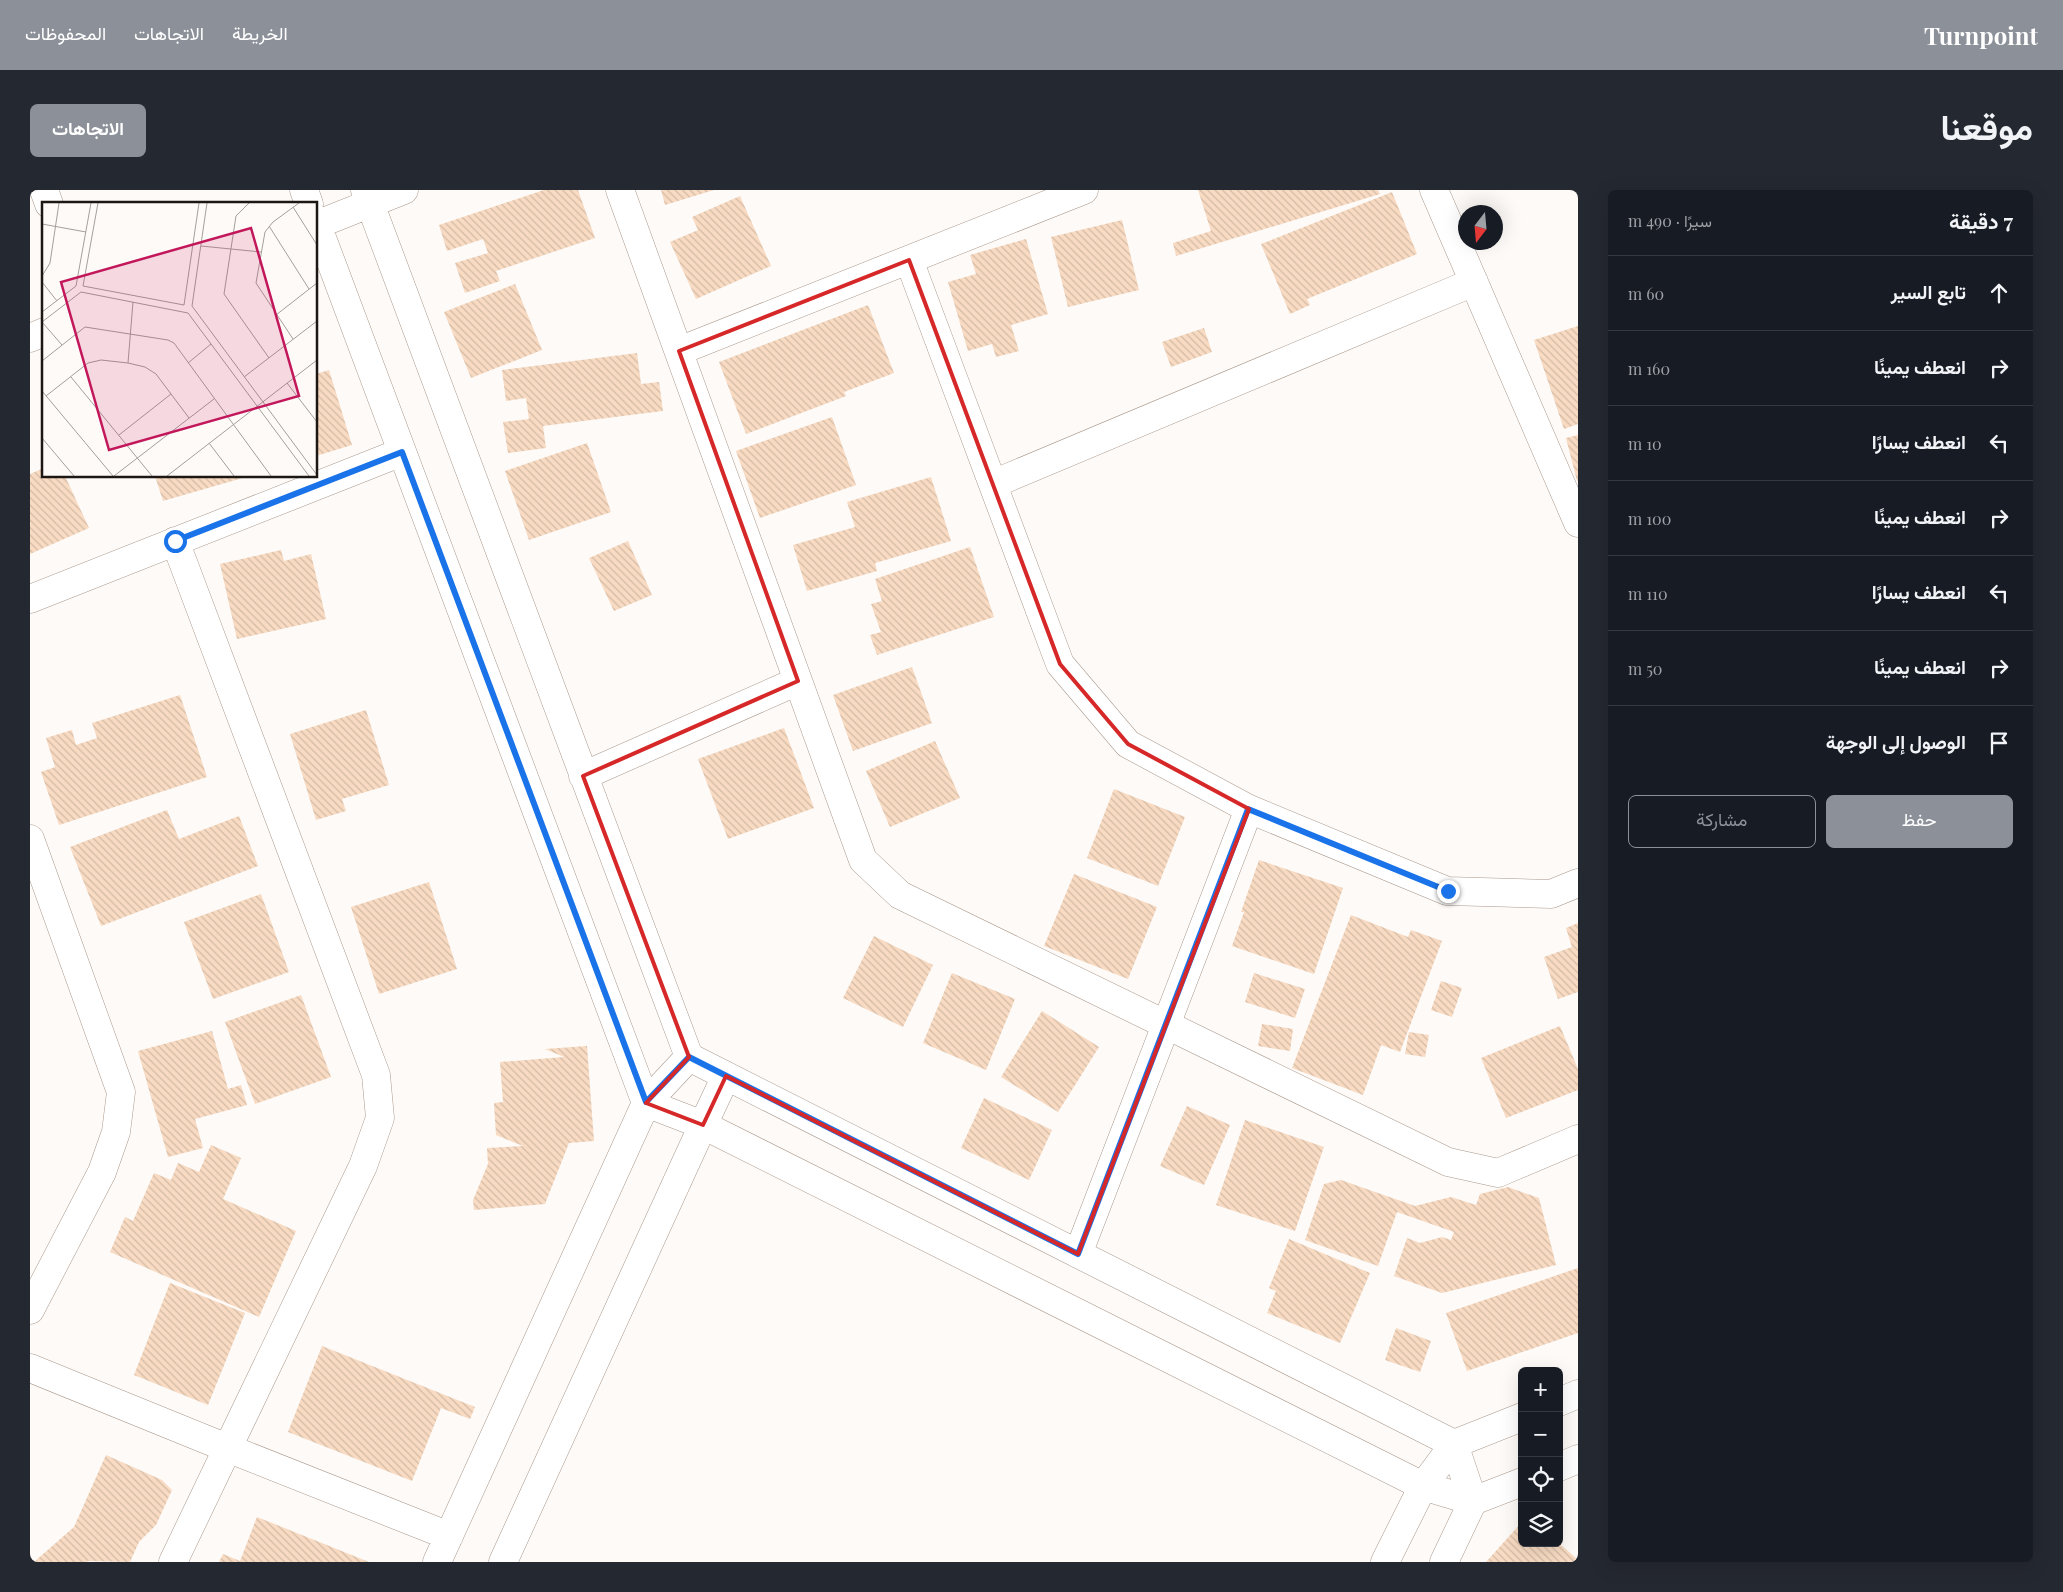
<!DOCTYPE html>
<html lang="ar">
<head>
<meta charset="utf-8">
<style>
  :root { --surface:#171b24; --page:#242831; --text:#f1f3f6; --muted:#9ea1a6; --line:#363941; --accent:#8c9099 }
  body { margin:0; font-family:"Playfair Display",Vazirmatn,serif; background:var(--page); color:var(--text); direction:rtl }
  .controls { position:absolute; right:15px; bottom:15px; display:grid; overflow:hidden; border-radius:8px; box-shadow:0 5px 20px #0002 }
  .controls button { width:45px; height:45px; display:grid; place-items:center; padding:0; border:0; border-bottom:1px solid var(--line); background:var(--surface); color:var(--text); font:25px sans-serif }
  .compass { position:absolute; left:1428px; top:15px; width:45px; height:45px; border-radius:50%; background:var(--surface); box-shadow:0 5px 20px #0002; rotate:196deg }
  .stop { position:absolute; width:15px; height:15px; margin:-11px; border:4px solid #1a73e8; border-radius:50%; background:#fff }
  .stop.end { background:#1a73e8; border-color:#fff; box-shadow:0 1px 5px #0008 }
  .list { margin:0; padding:0; list-style:none }
  h2 { display:flex; justify-content:space-between; align-items:center; height:65px; margin:0; padding:0 20px; font-size:21px }
  h2 small { font-size:16px; font-weight:400; color:var(--muted) }
  .list li { display:grid; grid-template-columns:32px 1fr auto; gap:15px; align-items:center; box-sizing:border-box; height:75px; padding:0 20px; border-top:1px solid var(--line) }
  .list b { display:block; font-size:19px; white-space:nowrap }
  .list em { font-size:16px; font-style:normal; color:var(--muted) }
  .actions { display:flex; gap:10px; padding:15px 20px }
  .actions a { flex:1; padding:11px 0; border:1px solid var(--accent); border-radius:8px; text-align:center; font-size:18px; color:var(--accent) }
  .actions .main { background:var(--accent); color:#fff }
  .icon { flex:none; width:28px; height:28px; fill:none; stroke:currentColor; stroke-width:2; stroke-linecap:round; stroke-linejoin:round }
  .map { position:relative; flex:none; width:1548px; height:1372px; overflow:hidden; direction:ltr; border-radius:8px }
  header { display:flex; align-items:center; gap:30px; box-sizing:border-box; height:70px; padding:0 25px; background:var(--accent); color:#fff }
  header strong { font-size:24px }
  nav { display:flex; gap:28px; margin-inline-start:auto; font-size:18px }
  .intro { display:flex; align-items:center; justify-content:space-between; box-sizing:border-box; height:120px; padding:0 30px }
  h1 { margin:0; font-size:35px }
  .button { padding:12px 22px; border-radius:8px; background:var(--accent); color:#fff; font-size:18px; font-weight:700 }
  main { display:flex; gap:30px; padding:0 30px }
  aside { flex:1; background:var(--surface); border-radius:8px; box-shadow:0 5px 20px #0002 }
  .map>svg:first-child { display:block }
  .building { fill:url(#building-back-hatch) }
  .lines { fill:none; stroke-linecap:round; stroke-linejoin:round }
  .minor-casing { stroke:#aa9a8e; stroke-width:29 }
  .minor { stroke:#fff; stroke-width:28 }
  .route { stroke:#1a73e8; stroke-width:6 }
  .marked { fill:none; stroke:#d62828; stroke-width:4; stroke-linejoin:round }
  .inset-road { fill:none; stroke:#a49f9b; stroke-width:1 }
  .view { fill:#c2185b; fill-opacity:0.15; stroke:#c2185b; stroke-width:2.5 }
  .inset-edge { fill:none; stroke:#1c1712; stroke-width:2.5 }
</style>
</head>
<body>
<header>
<strong>Turnpoint</strong>
<nav><a>الخريطة</a><a>الاتجاهات</a><a>المحفوظات</a></nav>
</header>
<div class="intro"><h1>موقعنا</h1><a class="button">الاتجاهات</a></div>
<main>
<aside>
<h2>7 دقيقة<small>سيرًا · 490 m</small></h2>
<ul class="list">
<li><svg class="icon" aria-label="ahead" viewBox="0 0 24 24"><path d="M12 20V5M6 11l6-6 6 6"/></svg><div><b>تابع السير</b></div><em>60 m</em></li>
<li><svg class="icon" aria-label="right" viewBox="0 0 24 24"><path d="M7 20v-9h11M14 6l5 5-5 5"/></svg><div><b>انعطف يمينًا</b></div><em>160 m</em></li>
<li><svg class="icon" aria-label="left" viewBox="0 0 24 24"><path d="M17 20v-9H6M10 6l-5 5 5 5"/></svg><div><b>انعطف يسارًا</b></div><em>10 m</em></li>
<li><svg class="icon" aria-label="right" viewBox="0 0 24 24"><path d="M7 20v-9h11M14 6l5 5-5 5"/></svg><div><b>انعطف يمينًا</b></div><em>100 m</em></li>
<li><svg class="icon" aria-label="left" viewBox="0 0 24 24"><path d="M17 20v-9H6M10 6l-5 5 5 5"/></svg><div><b>انعطف يسارًا</b></div><em>110 m</em></li>
<li><svg class="icon" aria-label="right" viewBox="0 0 24 24"><path d="M7 20v-9h11M14 6l5 5-5 5"/></svg><div><b>انعطف يمينًا</b></div><em>50 m</em></li>
<li><svg class="icon" aria-label="arrive" viewBox="0 0 24 24"><path d="M6 21V4h12l-3 4 3 4H6"/></svg><div><b>الوصول إلى الوجهة</b></div></li>
</ul>
<div class="actions"><a class="main">حفظ</a><a>مشاركة</a></div>
</aside>
<div class="map">
<svg width="1548" height="1372" viewBox="0 0 1548 1372">
  <defs>
    <pattern id="building-back-hatch" width="6" height="6" patternUnits="userSpaceOnUse" patternTransform="scale(1.25)"><rect width="6" height="6" fill="#f8dbc2"/><path d="M-1 5l2 2M0 0l6 6M5-1l2 2" fill="none" stroke="#d4bba6"/></pattern>
  </defs>
  <rect width="100%" height="100%" fill="#fefaf7"/>
  <path class="building" d="M514 0H548L565 48 466 81 470 91 435 103 425 73 458 63 453 49 417 61 409 35Z
    M631 0H684L635 15Z
    M1168 0H1348L1350 4 1146 66 1143 53 1181 41Z
    M1362 2 1387 64 1277 109 1280 115 1260 124 1231 54Z
    M710 6 741 76 666 109 640 52 668 40 662 27Z
    M1092 30 1109 100 1038 117 1021 47Z
    M996 49 1018 124 981 135 989 161 966 167 962 154 938 161 918 92 946 84 940 65Z
    M485 94 512 160 441 188 414 122Z
    M838 115 864 183 814 202 816 206 716 244 689 172Z
    M1548 136V234L1534 239 1504 150Z
    M1174 138 1182 162 1141 177 1132 152Z
    M607 163 611 194 629 192 633 221 513 236 516 258 478 263 473 232 499 229 496 208 476 211 472 180Z
    M299 180 322 255 286 266V184Z
    M802 227 826 295 730 328 706 261Z
    M1548 245V291H1547L1536 248Z
    M557 253 581 322 499 350 475 281Z
    M14 278V286H35L59 338 0 364V284Z
    M125 286H216V287L133 311Z
    M901 287 921 351 845 373 847 381 777 401 763 355 825 337 817 312Z
    M598 351 622 405 584 421 559 368Z
    M940 357 964 427 847 465 840 445 851 442 841 414 852 411 845 389Z
    M251 360 254 371 281 364 296 429 207 449 190 374Z
    M882 477 902 533 823 561 803 505Z
    M150 505 177 587 29 635 11 582 25 577 16 548 42 540 46 555 67 548 62 533Z
    M336 520 359 595 312 609 316 621 286 630 260 544Z
    M754 538 784 618 698 649 668 569Z
    M905 551 930 608 860 637 836 581Z
    M1084 599 1155 627 1128 696 1057 668Z
    M137 620 149 649 209 626 228 676 71 736 40 657Z
    M1229 670 1313 698 1284 784 1202 756 1214 722H1211Z
    M1044 684 1127 717 1098 789 1014 756Z
    M399 692 427 779 349 804 321 717Z
    M231 704 259 782 183 809 154 732Z
    M1321 725 1378 747 1381 740 1412 751 1370 862 1351 855 1333 905 1262 878Z
    M1548 733V802L1528 809 1514 767 1542 757 1536 738Z
    M844 746 903 775 873 837 813 808Z
    M922 783 985 809 956 880 893 853Z
    M1224 783 1275 799 1265 828 1215 812Z
    M1411 791 1432 798 1422 827 1401 820Z
    M271 805 301 887 225 914 195 832Z
    M1012 821 1069 857 1028 922 971 887Z
    M1232 834 1263 839 1260 861 1228 856Z
    M1530 836 1548 879V900L1476 928 1451 868Z
    M182 841 198 899 211 895 217 915 165 929 173 958 138 967 108 861Z
    M1379 842 1399 845 1395 867 1375 864Z
    M557 856 564 951 539 953 515 1014 444 1020 443 1010 458 974 457 958 493 956 466 945 464 913 473 912 470 872 534 867 515 859Z
    M954 908 1022 940 999 990 931 958Z
    M1157 916 1200 935 1174 995 1130 976Z
    M1215 930 1294 957 1265 1041 1186 1015Z
    M181 955 211 968 193 1009 266 1041 229 1127 80 1062 95 1027 103 1031 124 983 141 990 148 973 169 982Z
    M1311 990 1385 1016 1421 1007 1446 1015 1450 1004 1478 997 1509 1008 1526 1075 1412 1103 1364 1086 1377 1048 1390 1053 1412 1047 1421 1050 1424 1042 1367 1022 1348 1076 1275 1050 1294 994Z
    M1259 1049 1340 1083 1310 1153 1237 1123 1246 1101 1239 1098Z
    M1548 1078V1143L1437 1181 1416 1123Z
    M140 1093 215 1123 178 1215 104 1185Z
    M1366 1138 1401 1151 1390 1182 1355 1170Z
    M292 1156 445 1217 440 1229 411 1218 382 1291 258 1242Z
    M76 1265 132 1290 142 1300 126 1335 109 1352 100 1372 56 1371 58 1372H4L44 1337Z
    M227 1327 339 1372H189L193 1364 210 1371Z
    M1492 1332V1353H1529L1548 1370V1372H1456Z"/>
  <g class="lines">
    <defs>
      <path id="minor" d="M14 0 19 14
        M274 0 279 14
        M335 0 659 867 1424 1254 1492 1227
        M590 0 833 670 870 705 1418 972 1468 983 1548 949
        M1404 0 1548 333
        M286 32 616 913 407 1372
        M286 35 374 0
        M879 70 1030 474 1098 554 1219 619 1417 701 1521 704 1548 693
        M0 148 14 142
        M649 161 1054 0
        M963 294 1444 92
        M0 409 372 262
        M553 586 768 491
        M0 649 91 902 86 942 72 982 0 1120
        M659 867 616 913 673 935 696 886
        M1048 1064 1219 619
        M0 1178 197 1258 419 1346
        M1529 1212 1548 1204
        M1424 1254 1393 1296 1443 1311
        M1424 1254 1443 1311
        M1529 1277 1548 1269
        M143 1372 333 976 350 928 346 885 145 351
        M473 1372 673 935 1393 1296 1355 1372
        M1414 1372 1443 1311 1492 1292"/>
    </defs>
    <use href="#minor" class="minor-casing"/>
    <use href="#minor" class="minor"/>
  </g>
  <g class="lines">
    <path class="route" d="M145 351 372 262 616 912 659 867 1048 1064 1218 619 1418 701"/>
  </g>
  <path class="marked" d="M879 70 1030 474 1098 554 1219 619 1048 1064 696 886 673 935 616 913 659 867 553 586 768 491 649 161Z"/>
  <g transform="translate(12 12)">
    <rect width="275" height="275" fill="#fefaf7"/>
    <path class="inset-road" d="M56 1 41 84 142 103 157 1M165 1 150 104 275 273M207 1 194 14 182 92 227 156M251 5 275 43M0 22 44 30M227 24 267 87M159 44 219 50M0 74 8 61 17 1M0 80 15 99M0 110 34 84 49 1M234 113 275 81M0 120 39 90 146 111 267 274M0 120 20 143M251 137 214 81 223 30 231 20 257 1M0 159 43 125 126 138 132 141 229 274M86 161 91 100M146 161 169 142M29 175 110 274M202 175 275 119M245 181 275 220M0 189 71 274M4 194 46 161 59 158 86 161 103 165 114 172 147 216M77 233 129 192M0 236 32 274M167 241 192 274M72 274 172 197M125 274 275 158"/>
    <path class="view" d="M209 26 257 194 67 248 19 80Z"/>
    <rect width="275" height="275" class="inset-edge"/>
  </g>
</svg>
<div class="controls">
<button>+</button>
<button>−</button>
<button><svg class="icon" aria-label="locate" viewBox="0 0 24 24"><circle cx="12" cy="12" r="6"/><path d="M12 2v4M12 18v4M2 12h4M18 12h4"/></svg></button>
<button><svg class="icon" aria-label="layers" viewBox="0 0 24 24"><path d="M12 4l9 5-9 5-9-5zM3 14l9 5 9-5"/></svg></button>
</div>
<svg class="compass" viewBox="-18 -18 36 36"><path d="M0-13l5 13h-10z" fill="#e53935"/><path d="M0 13l5-13h-10z" fill="#9ea1a6"/></svg>
<div class="stop" style="left:145px;top:351px"></div>
<div class="stop end" style="left:1418px;top:701px"></div>
</div>
</main>
</body>
</html>
